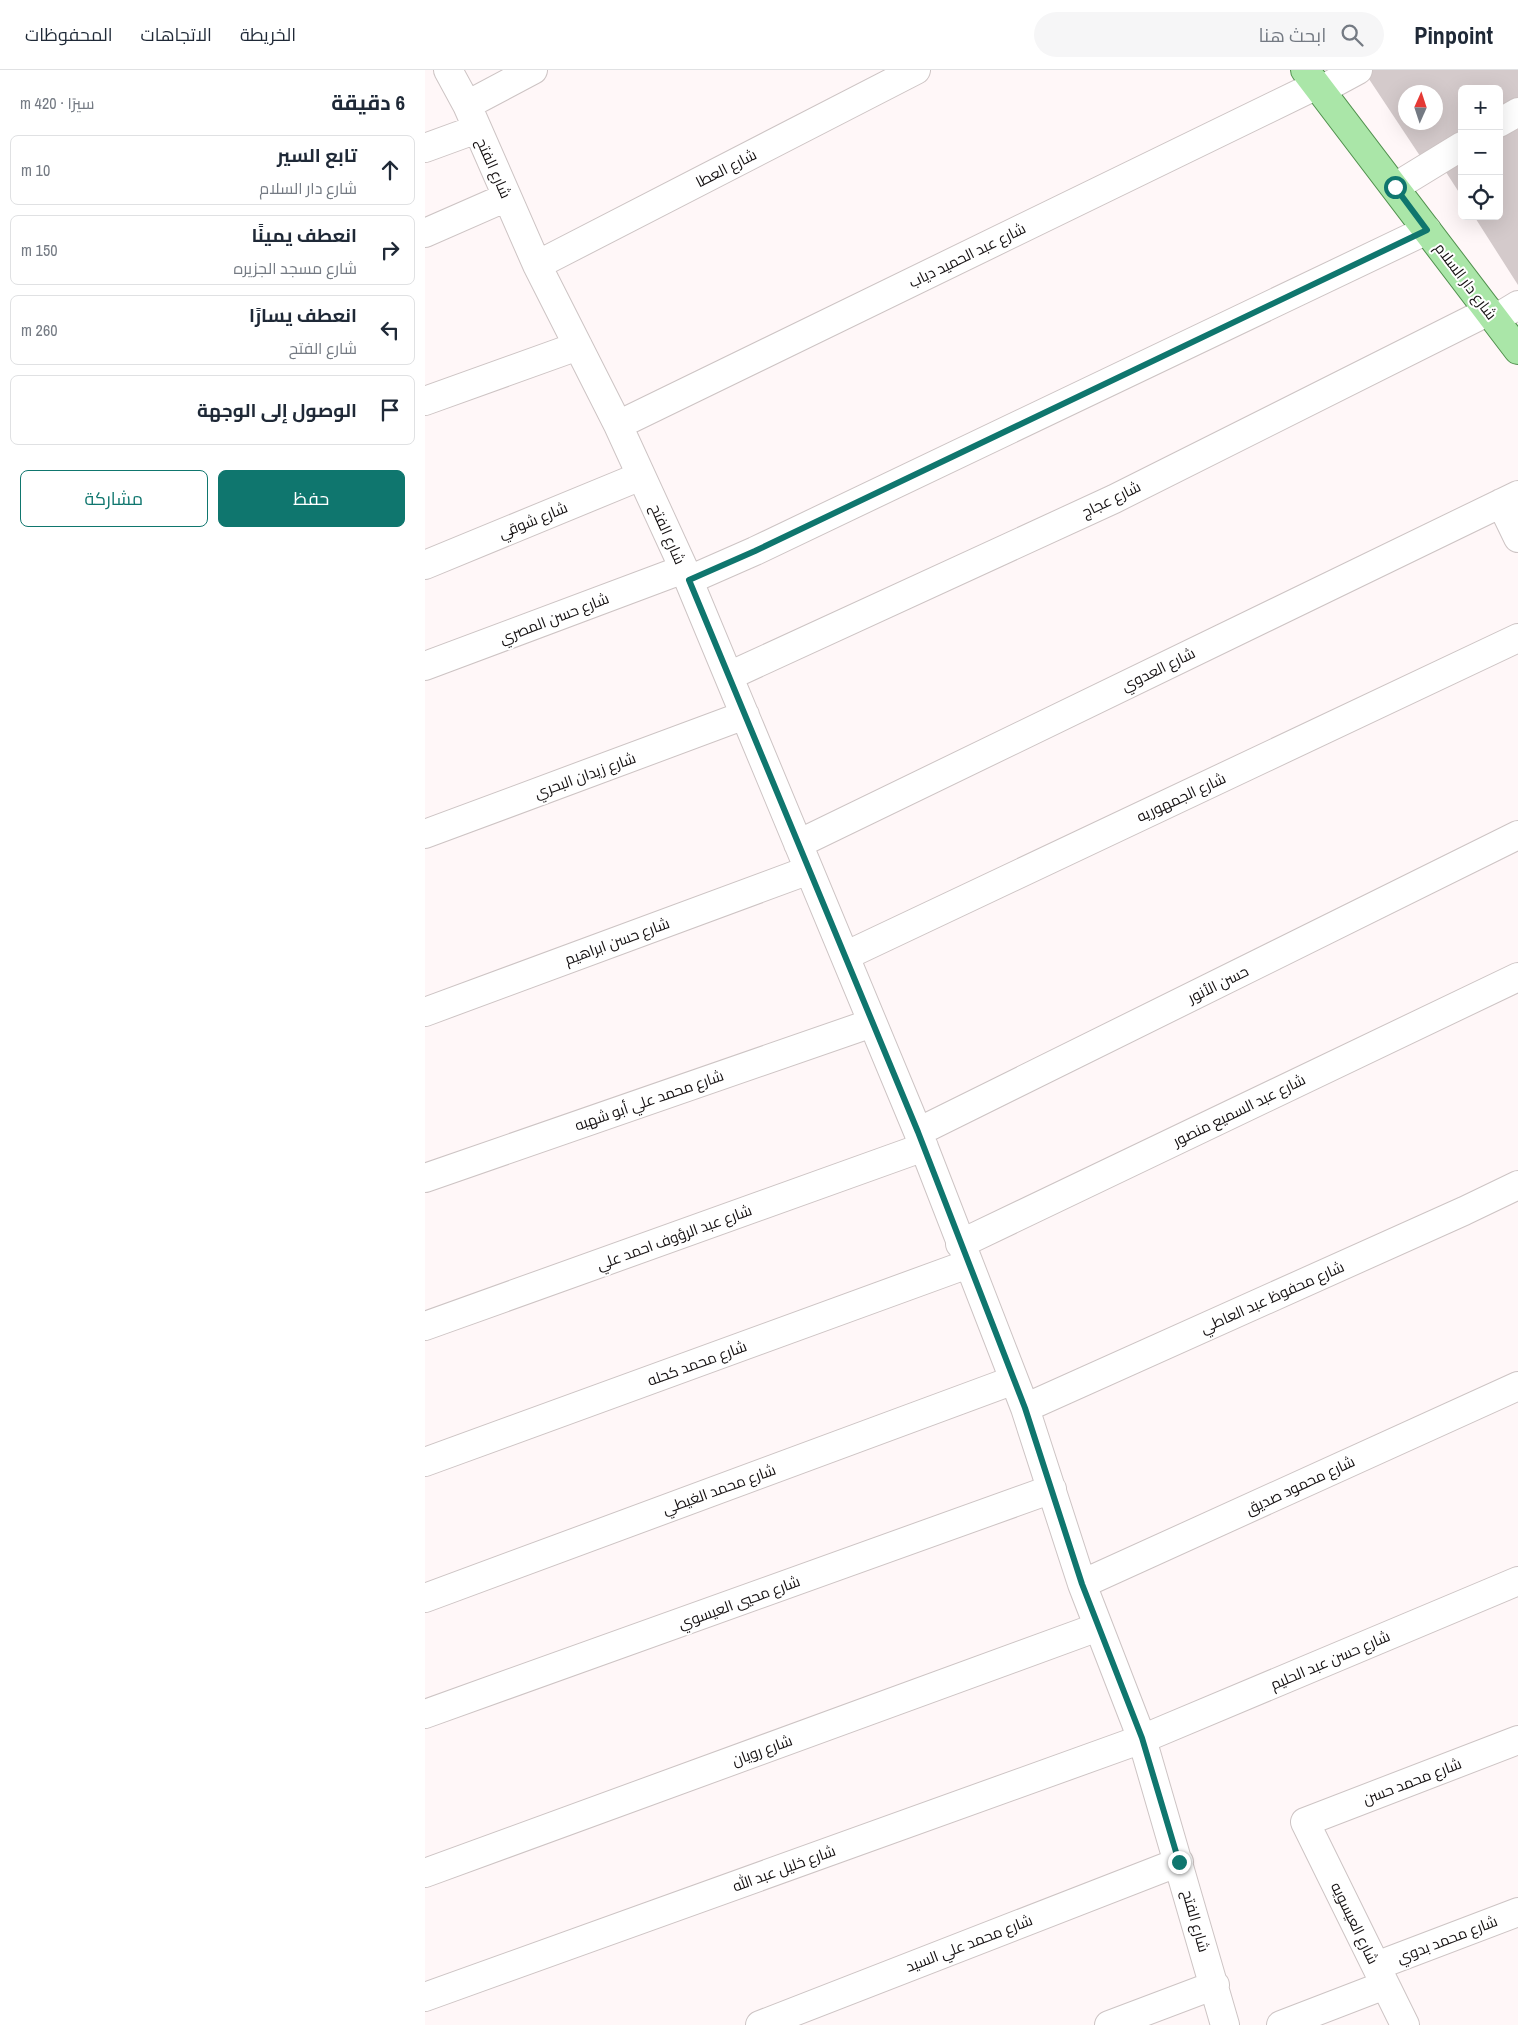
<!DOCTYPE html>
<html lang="ar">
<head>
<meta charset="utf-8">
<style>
  :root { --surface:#fff; --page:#f6f6f7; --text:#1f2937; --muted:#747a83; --line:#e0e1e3; --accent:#0f766e }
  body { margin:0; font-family:"Archivo Narrow",Cairo,sans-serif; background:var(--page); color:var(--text); direction:rtl }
  .controls { position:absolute; right:15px; top:15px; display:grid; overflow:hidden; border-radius:8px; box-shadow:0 5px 20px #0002 }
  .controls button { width:45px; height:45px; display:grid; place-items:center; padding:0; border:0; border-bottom:1px solid var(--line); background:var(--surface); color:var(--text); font:25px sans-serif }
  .compass { position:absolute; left:973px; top:15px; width:45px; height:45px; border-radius:50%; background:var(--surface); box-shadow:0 5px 20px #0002; rotate:3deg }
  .stop { position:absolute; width:15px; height:15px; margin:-11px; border:4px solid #0f766e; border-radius:50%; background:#fff }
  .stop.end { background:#0f766e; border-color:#fff; box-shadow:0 1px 5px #0008 }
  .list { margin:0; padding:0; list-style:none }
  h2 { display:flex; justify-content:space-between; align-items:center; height:65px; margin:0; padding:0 20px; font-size:21px }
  h2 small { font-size:16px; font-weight:400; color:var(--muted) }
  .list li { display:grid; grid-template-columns:32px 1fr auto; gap:15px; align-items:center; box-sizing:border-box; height:70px; margin:0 10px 10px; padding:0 10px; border:1px solid var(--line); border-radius:8px }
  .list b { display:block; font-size:19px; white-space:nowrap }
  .list p { margin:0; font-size:16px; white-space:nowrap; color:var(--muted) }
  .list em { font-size:16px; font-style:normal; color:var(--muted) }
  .actions { display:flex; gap:10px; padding:15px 20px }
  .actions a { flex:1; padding:11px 0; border:1px solid var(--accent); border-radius:8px; text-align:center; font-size:18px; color:var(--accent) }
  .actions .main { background:var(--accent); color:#fff }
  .icon { flex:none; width:28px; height:28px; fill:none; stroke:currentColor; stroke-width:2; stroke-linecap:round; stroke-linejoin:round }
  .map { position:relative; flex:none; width:1093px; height:1955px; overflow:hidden; direction:ltr }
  header { display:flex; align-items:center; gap:30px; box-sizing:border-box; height:70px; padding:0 25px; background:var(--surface); border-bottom:1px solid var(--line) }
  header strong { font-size:24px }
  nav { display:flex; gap:28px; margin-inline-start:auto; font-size:18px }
  .search { width:350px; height:45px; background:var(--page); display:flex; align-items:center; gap:12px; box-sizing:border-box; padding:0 18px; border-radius:28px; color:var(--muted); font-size:19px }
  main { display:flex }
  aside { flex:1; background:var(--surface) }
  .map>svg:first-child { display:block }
  .building { fill:#d4cacb; fill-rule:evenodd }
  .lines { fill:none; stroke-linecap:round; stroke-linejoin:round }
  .minor-casing { stroke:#cdc4c4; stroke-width:30 }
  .major-casing { stroke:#50904d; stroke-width:30 }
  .minor { stroke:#fff; stroke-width:28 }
  .major { stroke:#aae6a8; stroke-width:28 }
  .route { stroke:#0f766e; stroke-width:6 }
  .labels { text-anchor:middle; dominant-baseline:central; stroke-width:4; stroke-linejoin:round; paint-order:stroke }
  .street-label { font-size:15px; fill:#141011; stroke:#fff }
</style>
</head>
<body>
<header>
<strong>Pinpoint</strong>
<div class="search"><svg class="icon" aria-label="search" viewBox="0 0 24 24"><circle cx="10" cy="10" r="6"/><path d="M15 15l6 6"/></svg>ابحث هنا</div>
<nav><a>الخريطة</a><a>الاتجاهات</a><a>المحفوظات</a></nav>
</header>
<main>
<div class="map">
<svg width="1093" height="1955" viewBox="0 0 1093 1955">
  <rect width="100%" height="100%" fill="#fff7f8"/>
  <path class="building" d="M946 0H1093V35L1074 47V19H1037V72L1001 95 940 3ZM981 22H1011V52H981Z
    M1093 52V215L1049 146H1074V64Z
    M1037 87V127L1019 99Z"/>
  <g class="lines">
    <defs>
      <path id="minor" d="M23 0 42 35 112 195 193 355 259 499 493 1062 600 1338 657 1514 717 1669 800 1955
        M896 20 933 0
        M42 35 108 0
        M1074 53 1093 42
        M0 78 52 59
        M970 117 1037 76
        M0 163 82 127
        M112 195 491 0
        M1070 249 1093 235
        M0 331 153 276
        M193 355 892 15
        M1076 433 1093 468
        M0 495 216 406
        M264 510 330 481 1002 160
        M0 596 259 499
        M304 606 689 429 1064 241
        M0 764 320 645
        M373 774 1093 425
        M420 886 1093 568
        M0 942 384 800
        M493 1062 1093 765
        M0 1108 447 953
        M535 1174 1093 907
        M0 1256 499 1077
        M600 1338 1039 1141 1093 1115
        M0 1392 543 1194
        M657 1514 1093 1316
        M0 1528 589 1310
        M0 1644 627 1419
        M0 1803 673 1557
        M951 1896 1093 1842
        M0 1927 717 1669 1093 1511
        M335 1955 754 1792
        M684 1955 790 1915
        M856 1955 960 1915
        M980 1955 880 1752 1093 1670"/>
      <path id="major" d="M880 0 1093 280"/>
    </defs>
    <use href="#minor" class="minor-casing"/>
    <use href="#major" class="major-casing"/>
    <use href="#minor" class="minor"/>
    <use href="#major" class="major"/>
  </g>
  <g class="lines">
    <path class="route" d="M754 1792 717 1668 657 1514 600 1338 493 1062 264 510 330 481 1002 160 970 117"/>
  </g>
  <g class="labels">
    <g class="street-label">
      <text transform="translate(69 98) rotate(66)">شارع الفتح</text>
      <text transform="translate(301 98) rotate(-27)">شارع العطا</text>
      <text transform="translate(542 185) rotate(-26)">شارع عبد الحميد دياب</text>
      <text transform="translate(1041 211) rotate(53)">شارع دار السلام</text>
      <text transform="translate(686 429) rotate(-26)">شارع عجاج</text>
      <text transform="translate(108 450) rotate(-22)">شارع شوقي</text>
      <text transform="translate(243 464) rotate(66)">شارع الفتح</text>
      <text transform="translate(129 548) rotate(-21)">شارع حسن المصري</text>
      <text transform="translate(733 599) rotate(-26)">شارع العدوي</text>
      <text transform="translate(160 705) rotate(-20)">شارع زيدان البحري</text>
      <text transform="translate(756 727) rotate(-25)">شارع الجمهوريه</text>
      <text transform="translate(192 871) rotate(-20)">شارع حسن ابراهيم</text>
      <text transform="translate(793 914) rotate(-26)">حسن الأنور</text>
      <text transform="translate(224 1030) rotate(-19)">شارع محمد علي أبو شهبه</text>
      <text transform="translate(814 1040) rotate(-26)">شارع عبد السميع منصور</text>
      <text transform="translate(249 1167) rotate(-20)">شارع عبد الرؤوف احمد علي</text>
      <text transform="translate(847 1227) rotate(-24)">شارع محفوظ عبد العاطي</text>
      <text transform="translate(272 1293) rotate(-20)">شارع محمد كحله</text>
      <text transform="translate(875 1415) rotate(-25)">شارع محمود صديق</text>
      <text transform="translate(294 1419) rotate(-20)">شارع محمد الغيطي</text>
      <text transform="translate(314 1532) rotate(-20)">شارع محيي العيسوي</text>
      <text transform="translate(905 1590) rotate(-23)">شارع حسن عبد الحليم</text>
      <text transform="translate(337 1680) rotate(-20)">شارع رويان</text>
      <text transform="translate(987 1711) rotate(-21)">شارع محمد حسن</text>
      <text transform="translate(359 1798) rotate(-20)">شارع خليل عبد الله</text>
      <text transform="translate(771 1851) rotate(74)">شارع الفتح</text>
      <text transform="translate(930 1853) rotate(64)">شارع العيسويه</text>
      <text transform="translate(1022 1869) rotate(-21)">شارع محمد بدوي</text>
      <text transform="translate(544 1873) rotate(-21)">شارع محمد علي السيد</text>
    </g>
  </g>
</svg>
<div class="controls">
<button>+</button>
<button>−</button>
<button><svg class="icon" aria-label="locate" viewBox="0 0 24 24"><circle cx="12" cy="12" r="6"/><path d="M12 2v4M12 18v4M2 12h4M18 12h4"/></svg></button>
</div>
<svg class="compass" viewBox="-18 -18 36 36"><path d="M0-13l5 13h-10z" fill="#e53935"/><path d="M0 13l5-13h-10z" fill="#747a83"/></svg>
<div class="stop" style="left:970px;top:117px"></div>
<div class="stop end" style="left:754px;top:1792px"></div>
</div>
<aside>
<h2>6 دقيقة<small>سيرًا · 420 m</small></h2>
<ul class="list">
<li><svg class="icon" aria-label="ahead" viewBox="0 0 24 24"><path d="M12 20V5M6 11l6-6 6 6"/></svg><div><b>تابع السير</b><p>شارع دار السلام</p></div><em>10 m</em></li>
<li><svg class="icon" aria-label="right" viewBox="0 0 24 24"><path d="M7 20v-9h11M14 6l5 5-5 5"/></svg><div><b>انعطف يمينًا</b><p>شارع مسجد الجزيره</p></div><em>150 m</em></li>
<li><svg class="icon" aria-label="left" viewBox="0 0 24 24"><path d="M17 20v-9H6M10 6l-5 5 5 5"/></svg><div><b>انعطف يسارًا</b><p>شارع الفتح</p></div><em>260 m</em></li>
<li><svg class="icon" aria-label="arrive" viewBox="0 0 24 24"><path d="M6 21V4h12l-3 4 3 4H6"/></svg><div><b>الوصول إلى الوجهة</b></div></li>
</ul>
<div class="actions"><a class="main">حفظ</a><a>مشاركة</a></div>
</aside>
</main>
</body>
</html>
